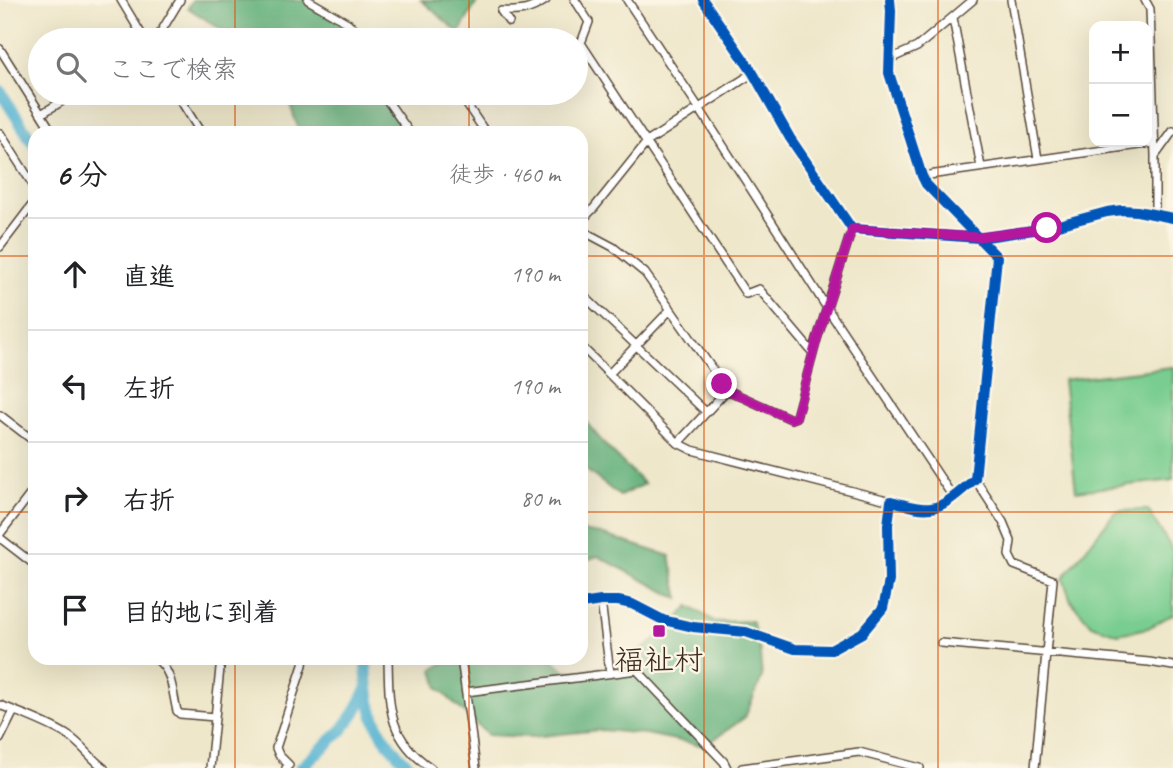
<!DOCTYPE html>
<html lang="ja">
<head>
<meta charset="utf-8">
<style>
  :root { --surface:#fff; --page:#f6f6f6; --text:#202124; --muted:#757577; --line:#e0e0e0 }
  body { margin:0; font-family:Caveat,"Klee One",sans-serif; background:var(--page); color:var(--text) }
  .controls { position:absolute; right:21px; top:21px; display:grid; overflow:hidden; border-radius:14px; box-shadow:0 7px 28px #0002 }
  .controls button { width:63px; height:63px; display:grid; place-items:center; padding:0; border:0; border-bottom:2px solid var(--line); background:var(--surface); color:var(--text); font:35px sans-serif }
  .stop { position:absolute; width:21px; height:21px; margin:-16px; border:5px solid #b5179e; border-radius:50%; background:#fff }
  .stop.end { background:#b5179e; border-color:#fff; box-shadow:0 2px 7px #0008 }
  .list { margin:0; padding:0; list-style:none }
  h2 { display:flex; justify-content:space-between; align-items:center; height:91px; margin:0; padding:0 28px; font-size:30px }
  h2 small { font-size:23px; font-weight:400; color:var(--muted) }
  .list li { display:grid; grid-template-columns:46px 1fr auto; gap:21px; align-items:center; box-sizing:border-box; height:112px; padding:0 28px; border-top:2px solid var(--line) }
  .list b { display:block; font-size:26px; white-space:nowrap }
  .list em { font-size:23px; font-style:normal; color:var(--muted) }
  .icon { flex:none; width:38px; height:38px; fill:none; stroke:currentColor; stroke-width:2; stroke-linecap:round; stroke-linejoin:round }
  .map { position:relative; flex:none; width:1173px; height:768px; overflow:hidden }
  .search { position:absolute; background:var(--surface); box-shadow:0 7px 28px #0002; left:28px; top:28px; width:560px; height:77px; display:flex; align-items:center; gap:18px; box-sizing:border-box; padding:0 24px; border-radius:38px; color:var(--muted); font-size:26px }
  .panel { position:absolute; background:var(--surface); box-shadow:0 7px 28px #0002; left:28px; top:126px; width:560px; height:539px; border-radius:21px }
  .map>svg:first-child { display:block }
  .green { fill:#79cd90; stroke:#5a7c57; stroke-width:2 }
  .forest { fill:#62b07a; stroke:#4e6d4c; stroke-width:2 }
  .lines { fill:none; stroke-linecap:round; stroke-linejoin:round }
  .river { stroke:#52b2d1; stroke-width:12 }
  .street-casing { stroke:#564638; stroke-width:10 }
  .street { stroke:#fff; stroke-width:7 }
  .cycleway-casing { stroke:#fcf5e5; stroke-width:15 }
  .cycleway { stroke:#0057b8; stroke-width:10 }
  .route { stroke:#b5179e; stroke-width:9 }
  .grid { fill:none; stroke:#df570d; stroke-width:2; stroke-opacity:0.55 }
  .poi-dot { fill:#b5179e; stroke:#fcf5e5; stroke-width:2.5 }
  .labels { text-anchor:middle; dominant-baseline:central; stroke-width:5; stroke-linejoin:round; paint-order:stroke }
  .poi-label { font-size:30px; fill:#3b2a1e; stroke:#fcf5e5 }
</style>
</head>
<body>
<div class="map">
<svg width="1173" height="768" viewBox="0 0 1173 768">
  <rect width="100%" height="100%" fill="#fcf5e5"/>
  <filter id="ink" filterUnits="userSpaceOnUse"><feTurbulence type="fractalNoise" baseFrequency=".0143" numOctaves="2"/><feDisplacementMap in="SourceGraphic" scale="14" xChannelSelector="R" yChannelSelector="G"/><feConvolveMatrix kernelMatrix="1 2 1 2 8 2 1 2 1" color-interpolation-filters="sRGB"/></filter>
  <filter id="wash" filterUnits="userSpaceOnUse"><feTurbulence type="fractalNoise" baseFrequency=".00686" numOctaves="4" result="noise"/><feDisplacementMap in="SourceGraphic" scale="28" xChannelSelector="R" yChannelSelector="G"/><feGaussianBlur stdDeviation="1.57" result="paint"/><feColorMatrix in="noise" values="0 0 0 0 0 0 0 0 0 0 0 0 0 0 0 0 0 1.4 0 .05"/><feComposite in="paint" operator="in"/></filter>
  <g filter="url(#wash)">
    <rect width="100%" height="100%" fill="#eee7ca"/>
    <path class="green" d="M1173 367V480L1076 491 1063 380Z
      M1148 510 1173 551V614L1148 628 1118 634 1091 625 1071 601 1063 578 1116 511Z"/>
    <path class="forest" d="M192 0H307L351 28 354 40H240L222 30 188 8Z
      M421 0H478L459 33Z
      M286 93H379L407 131 406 133H300Z
      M581 416 604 444 644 484 620 496 581 466Z
      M581 531 601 534 670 556 679 599 598 556 581 562Z
      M689 606 716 622 752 621 759 644 762 677 745 717 705 746 646 734 601 730 530 737 488 735 438 688 433 670 450 658H551C555 661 559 666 563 669 572 673 586 671 596 669 637 662 661 636 689 606Z"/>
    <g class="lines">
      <path class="river" d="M0 91 35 146
        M366 658C367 709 373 732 411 768
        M301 768 342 730 354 714 366 691"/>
    </g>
  </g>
  <g filter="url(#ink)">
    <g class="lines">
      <defs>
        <path id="street" d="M121 0 145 40
          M308 0 348 23 354 29 358 40
          M575 0 589 22 581 43 746 294 759 289 813 353
          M627 0 699 108 827 308 953 497
          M703 0 753 73 790 138 852 229 979 238 1047 228 1107 212 1122 210 1137 211 1173 218
          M1011 0 1038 159
          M1145 0 1150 9 1155 156
          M953 18 981 167
          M509 22 501 11C521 12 529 11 546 0
          M156 40 180 0
          M0 49 53 133
          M890 59 917 47 973 0
          M176 93 201 133
          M382 93 410 133
          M459 93 486 133
          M41 114 76 93
          M0 133 35 188
          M235 133 243 128 254 133
          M922 176 1153 143
          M1155 214V156L1173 131
          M581 221 594 208 647 142 753 73
          M581 230 613 247 645 273 727 390 791 419 796 417 817 339 852 229
          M0 247 35 201
          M581 293 706 412
          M581 346 678 443 692 450 891 501
          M610 373 671 309
          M0 415 35 442
          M678 443 727 390
          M975 479 1003 522 1011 541 1009 555 1014 565 1053 580 1035 768
          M0 534 35 488
          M0 538 35 565
          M601 601 610 673
          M581 604 601 601H618L632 604 663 620 693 627 746 632 795 649 831 650 862 633 883 608 889 581 888 525 891 501C904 504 918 510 931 508 945 507 964 488 975 479L997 257 926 184 922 176 889 73 891 11 890 0
          M941 643 1149 662 1173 666
          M155 658C173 671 172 691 177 711L180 714 215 717
          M388 658C389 705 387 738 431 768
          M461 658 476 768
          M466 692 637 670 724 762 727 768
          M0 705C22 714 46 722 67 735 81 743 90 758 104 768
          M0 739 14 711
          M210 768 221 658
          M286 768 289 765 279 755 276 748 303 665 304 658
          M742 768 859 752 920 768"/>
      </defs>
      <use href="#street" class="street-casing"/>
      <use href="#street" class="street"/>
      <defs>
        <path id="cycleway" d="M703 0 753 73 790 138 852 229 979 238 1047 228 1107 212 1122 210 1137 211 1173 218
          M581 604 601 601H618L632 604 663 620 693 627 746 632 795 649 831 650 862 633 883 608 889 581 888 525 891 501C904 504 918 510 931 508 945 507 964 488 975 479L997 257 926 184 922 176 889 73 891 11 890 0"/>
      </defs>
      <use href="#cycleway" class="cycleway-casing"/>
      <use href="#cycleway" class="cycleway"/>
    </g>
  </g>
  <g class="lines" filter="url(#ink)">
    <path class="route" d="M722 384 727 390 791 419 796 417 817 339 852 229 979 237 1047 228"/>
  </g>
  <path class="grid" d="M235 0V40M469 0V40M704 0V768M938 0V768M235 93V133M469 93V133M0 256H35M581 256H1173M0 512H35M581 512H1173M235 658V768M469 658V768"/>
  <rect class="poi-dot" x="652" y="624" width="14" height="14" rx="3.5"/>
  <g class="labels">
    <g class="poi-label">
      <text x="659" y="660">福祉村</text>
    </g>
  </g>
</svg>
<div class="controls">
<button>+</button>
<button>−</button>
</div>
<div class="stop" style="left:1047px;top:228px"></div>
<div class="stop end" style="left:722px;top:384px"></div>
<div class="search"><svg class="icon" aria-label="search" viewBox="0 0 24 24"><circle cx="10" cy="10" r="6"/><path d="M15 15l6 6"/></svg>ここで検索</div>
<section class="panel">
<h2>6 分<small>徒歩 · 460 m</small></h2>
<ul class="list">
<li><svg class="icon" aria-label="ahead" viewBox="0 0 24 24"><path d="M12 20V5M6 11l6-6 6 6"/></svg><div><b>直進</b></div><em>190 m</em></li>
<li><svg class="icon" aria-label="left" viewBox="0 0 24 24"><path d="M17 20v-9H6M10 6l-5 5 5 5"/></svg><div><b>左折</b></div><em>190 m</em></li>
<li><svg class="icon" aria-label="right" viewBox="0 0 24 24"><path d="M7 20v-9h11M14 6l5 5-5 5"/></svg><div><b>右折</b></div><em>80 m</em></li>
<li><svg class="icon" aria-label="arrive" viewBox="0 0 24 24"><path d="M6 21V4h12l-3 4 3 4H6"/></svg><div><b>目的地に到着</b></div></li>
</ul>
</section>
</div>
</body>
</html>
